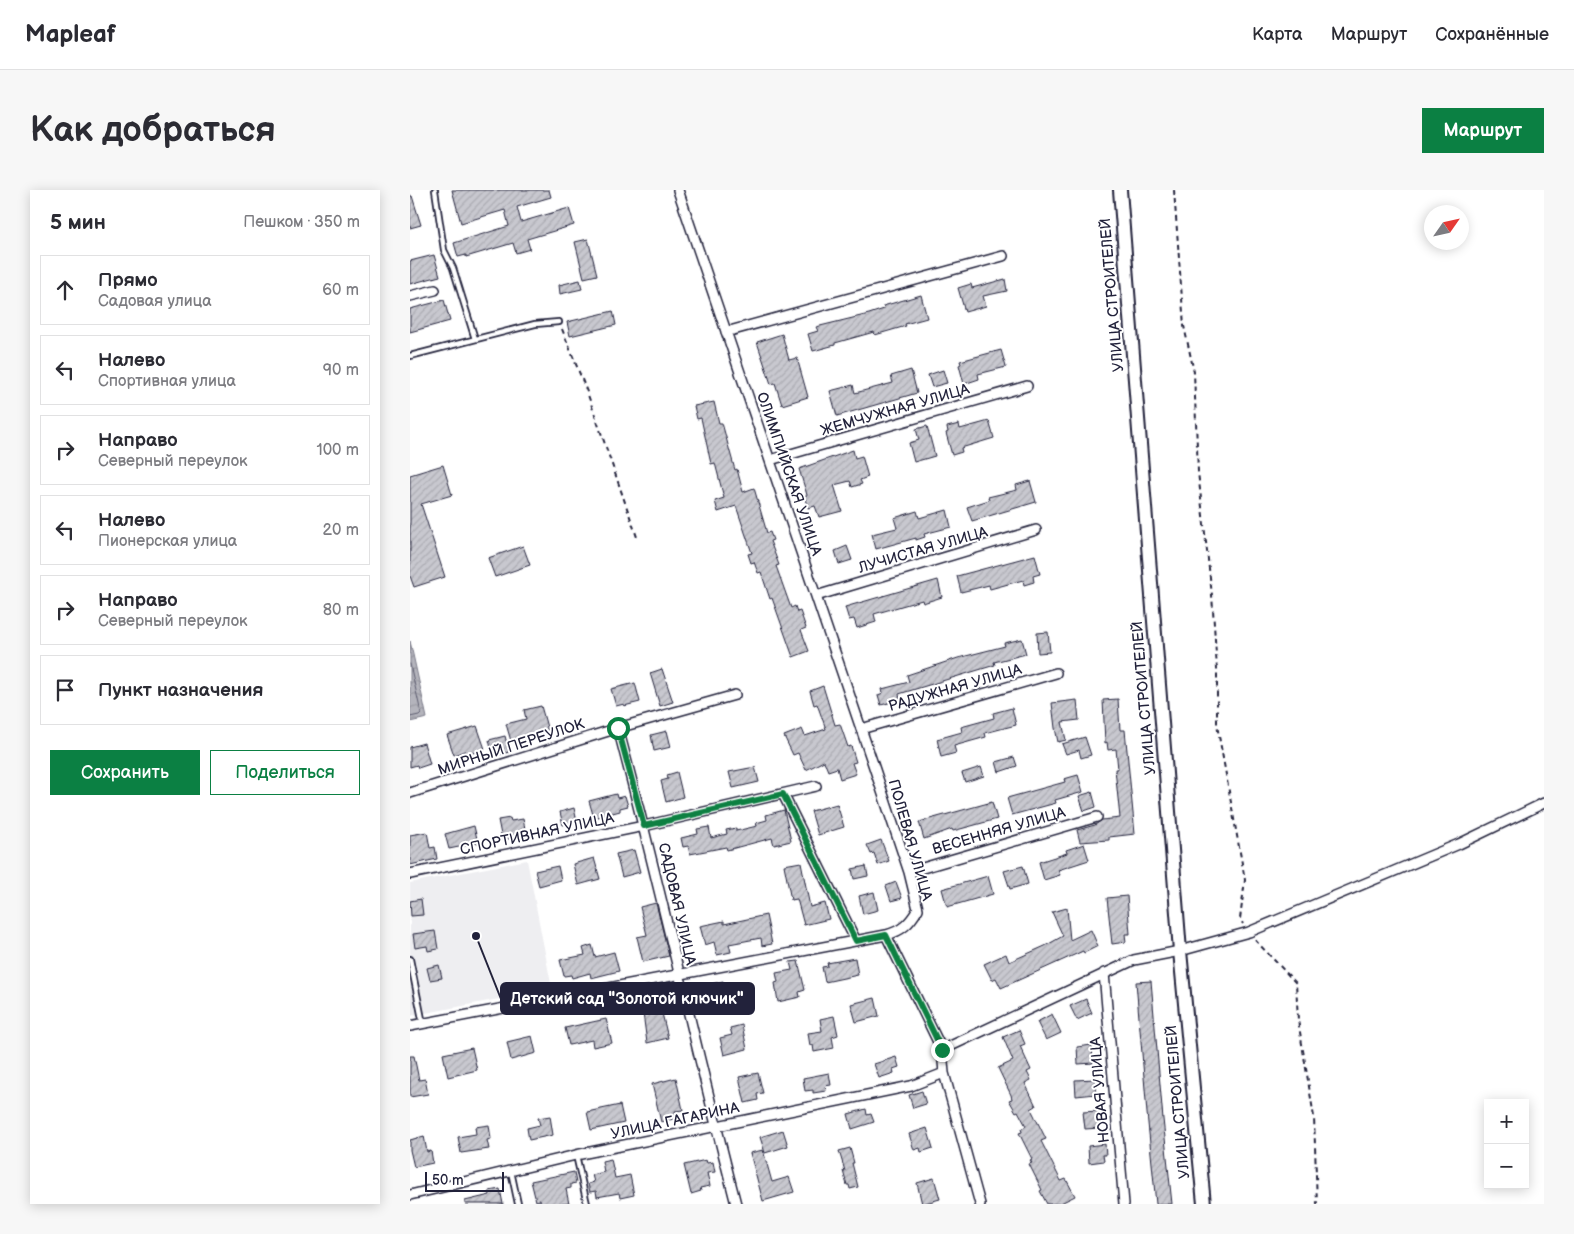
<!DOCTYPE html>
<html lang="ru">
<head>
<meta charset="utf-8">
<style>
  :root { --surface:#fff; --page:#f7f7f7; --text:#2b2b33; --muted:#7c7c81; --line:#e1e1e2; --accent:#0b8043 }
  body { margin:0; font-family:"Balsamiq Sans",sans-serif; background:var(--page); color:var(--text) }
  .controls { position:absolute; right:15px; bottom:15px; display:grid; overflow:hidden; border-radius:0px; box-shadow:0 2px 12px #0003 }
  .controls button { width:45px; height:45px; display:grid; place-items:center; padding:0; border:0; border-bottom:1px solid var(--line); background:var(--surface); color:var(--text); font:25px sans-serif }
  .compass { position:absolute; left:1014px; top:15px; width:45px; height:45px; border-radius:50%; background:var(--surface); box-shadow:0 2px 12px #0003; rotate:56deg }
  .scale { position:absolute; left:15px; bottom:12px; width:79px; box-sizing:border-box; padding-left:5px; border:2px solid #22223b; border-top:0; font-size:14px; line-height:18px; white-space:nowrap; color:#22223b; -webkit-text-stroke:4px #fff; paint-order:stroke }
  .stop { position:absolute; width:15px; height:15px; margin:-11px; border:4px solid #0b8043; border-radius:50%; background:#fff }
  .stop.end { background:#0b8043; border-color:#fff; box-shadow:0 1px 5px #0008 }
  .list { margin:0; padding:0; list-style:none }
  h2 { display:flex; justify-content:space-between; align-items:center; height:65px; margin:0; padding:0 20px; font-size:21px }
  h2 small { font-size:16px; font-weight:400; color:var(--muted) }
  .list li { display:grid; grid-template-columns:32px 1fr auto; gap:15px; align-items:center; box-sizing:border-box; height:70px; margin:0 10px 10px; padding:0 10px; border:1px solid var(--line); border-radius:0px }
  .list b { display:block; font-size:19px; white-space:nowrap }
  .list p { margin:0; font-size:16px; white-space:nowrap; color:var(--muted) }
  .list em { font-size:16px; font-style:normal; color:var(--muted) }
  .actions { display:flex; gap:10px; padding:15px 20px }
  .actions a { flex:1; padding:11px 0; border:1px solid var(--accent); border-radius:0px; text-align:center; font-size:18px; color:var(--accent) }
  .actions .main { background:var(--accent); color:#fff }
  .icon { flex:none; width:28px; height:28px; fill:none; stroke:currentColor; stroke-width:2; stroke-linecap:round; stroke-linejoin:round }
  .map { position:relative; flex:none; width:1134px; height:1014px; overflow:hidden; border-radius:0px }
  header { display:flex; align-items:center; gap:30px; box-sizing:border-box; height:70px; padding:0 25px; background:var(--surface); border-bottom:1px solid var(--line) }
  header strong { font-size:24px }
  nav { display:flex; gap:28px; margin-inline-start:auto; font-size:18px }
  .intro { display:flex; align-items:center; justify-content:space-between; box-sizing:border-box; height:120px; padding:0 30px }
  h1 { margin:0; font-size:35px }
  .button { padding:12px 22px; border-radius:0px; background:var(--accent); color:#fff; font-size:18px; font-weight:700 }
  main { display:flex; gap:30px; padding:0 30px }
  aside { flex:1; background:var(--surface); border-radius:0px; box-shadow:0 2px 12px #0003 }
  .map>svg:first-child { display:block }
  .built { fill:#eeeef1 }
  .water { fill:url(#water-waves); stroke:#7a7a88 }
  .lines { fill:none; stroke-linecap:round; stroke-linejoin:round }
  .shore { stroke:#5c5c6f; stroke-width:1 }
  .building { fill:url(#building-hatch); stroke:#22223b }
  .lane-casing { stroke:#22223b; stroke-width:8 }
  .street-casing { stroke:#22223b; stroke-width:12 }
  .secondary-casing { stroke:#22223b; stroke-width:16 }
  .path { stroke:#22223b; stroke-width:2; stroke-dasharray:5 4; stroke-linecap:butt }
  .lane { stroke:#fff; stroke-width:4.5 }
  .street { stroke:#fff; stroke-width:9 }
  .secondary { stroke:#fff; stroke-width:12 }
  .route { stroke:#0b8043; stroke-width:6 }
  .labels { text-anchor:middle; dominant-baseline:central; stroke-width:4; stroke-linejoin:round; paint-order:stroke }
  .street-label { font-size:15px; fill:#22223b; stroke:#fff }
  .leader { fill:none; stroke:#22223b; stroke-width:2 }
  .callout-dot { fill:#22223b; stroke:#fff; stroke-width:2 }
  .callout { fill:#22223b; stroke:#22223b; stroke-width:2 }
  .callout-label { font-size:16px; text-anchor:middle; font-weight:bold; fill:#fff }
</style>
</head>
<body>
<header>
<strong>Mapleaf</strong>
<nav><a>Карта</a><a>Маршрут</a><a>Сохранённые</a></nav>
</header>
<div class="intro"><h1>Как добраться</h1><a class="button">Маршрут</a></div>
<main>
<aside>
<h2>5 мин<small>Пешком · 350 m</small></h2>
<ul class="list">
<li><svg class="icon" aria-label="ahead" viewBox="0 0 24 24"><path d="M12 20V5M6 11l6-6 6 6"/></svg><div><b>Прямо</b><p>Садовая улица</p></div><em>60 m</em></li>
<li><svg class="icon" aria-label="left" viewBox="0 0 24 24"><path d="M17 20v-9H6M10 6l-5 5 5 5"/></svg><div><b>Налево</b><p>Спортивная улица</p></div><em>90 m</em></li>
<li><svg class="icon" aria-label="right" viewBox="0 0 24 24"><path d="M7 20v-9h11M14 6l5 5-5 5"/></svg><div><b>Направо</b><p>Северный переулок</p></div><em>100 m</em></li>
<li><svg class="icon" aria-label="left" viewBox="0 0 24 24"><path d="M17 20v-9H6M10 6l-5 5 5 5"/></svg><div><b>Налево</b><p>Пионерская улица</p></div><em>20 m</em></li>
<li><svg class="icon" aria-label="right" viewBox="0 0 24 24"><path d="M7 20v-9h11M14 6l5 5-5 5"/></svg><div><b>Направо</b><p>Северный переулок</p></div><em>80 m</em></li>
<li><svg class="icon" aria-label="arrive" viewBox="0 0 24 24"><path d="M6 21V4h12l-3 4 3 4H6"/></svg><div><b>Пункт назначения</b></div></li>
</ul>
<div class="actions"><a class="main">Сохранить</a><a>Поделиться</a></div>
</aside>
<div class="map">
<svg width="1134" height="1014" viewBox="0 0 1134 1014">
  <defs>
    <pattern id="water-waves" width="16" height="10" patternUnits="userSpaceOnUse" patternTransform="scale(1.25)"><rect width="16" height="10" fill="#b4b4bc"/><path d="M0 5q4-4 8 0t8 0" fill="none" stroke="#9a9aa2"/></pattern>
    <pattern id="building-hatch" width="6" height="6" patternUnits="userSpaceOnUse" patternTransform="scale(1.25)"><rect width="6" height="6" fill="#c8c8cf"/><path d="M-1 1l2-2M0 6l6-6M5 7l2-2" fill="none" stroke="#acacb3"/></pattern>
  </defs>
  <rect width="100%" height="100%" fill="#fff"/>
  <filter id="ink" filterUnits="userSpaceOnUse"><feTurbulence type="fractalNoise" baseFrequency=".02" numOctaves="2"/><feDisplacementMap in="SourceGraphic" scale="10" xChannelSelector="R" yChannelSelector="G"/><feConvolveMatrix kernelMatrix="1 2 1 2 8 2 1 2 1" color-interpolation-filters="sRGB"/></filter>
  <g filter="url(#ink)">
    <path class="built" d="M117 670 142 799 0 826V693Z"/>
    <path class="water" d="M0 451 17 528 0 532Z"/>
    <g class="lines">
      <path class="shore" d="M0 474 11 523 9 525 0 527"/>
    </g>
    <path class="building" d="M42 0H139L141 7 107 17 111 32 159 18 164 35 117 49 120 59 106 63 103 53 56 67V65L48 67 44 53 99 36 95 20 51 33Z
      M0 6H2L11 35 0 38Z
      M178 49 187 85 174 88 165 52Z
      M24 65 30 86 0 94V71Z
      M595 89 597 101 573 106 576 116 555 122 548 98 561 94 562 98Z
      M170 90 172 99 150 104 149 95Z
      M511 105 517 128 495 134 496 136 465 145 464 142 425 153V155L403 161 398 144 408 141 406 137 459 124 474 119 473 116Z
      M34 110 40 131 0 142V119Z
      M203 121 206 135 160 146 157 132Z
      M372 144 379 170 387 168 398 207 372 215 365 193 361 194 347 152Z
      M591 160 596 177 568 184 569 189 554 194 549 175 551 174 550 171Z
      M501 180 507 203 427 226 420 201 443 195 445 203 483 193 481 186Z
      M533 180 537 193 522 197 518 185Z
      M304 212 309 233H312L325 280 327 279 333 302 344 298 357 343 360 342 363 350 360 351 369 375 366 376 381 418 385 416 387 422 390 421 396 438 391 440 399 461 383 467 362 408 360 409 351 382 348 383 344 372 341 373 338 364 342 363 326 316 308 322 305 311 314 308 305 273 301 274 291 228 287 229 284 216Z
      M579 231 584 248 551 258 552 262 542 265 536 243 538 242 537 237 549 234 550 239Z
      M517 236 525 266 504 272 499 253 509 250 506 239Z
      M443 260 445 268 452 266 458 287 450 290 452 294 442 297 440 291 424 295 432 321 409 327 405 316 398 318 394 306 397 305 389 279Z
      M33 275 42 305 11 314 35 387 4 397 0 386V285Z
      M620 291 626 312 562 331 557 317 579 310 578 307 607 300 606 295Z
      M537 320 541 337 514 344 515 347 506 350V348L466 359 462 344 487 338 484 328 507 321 509 328Z
      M113 356 120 375 85 387 78 368Z
      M437 356 442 370 429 374 425 361Z
      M625 365 630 384 623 386 624 392 614 395 613 390 580 399 579 395 551 402 547 386Z
      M528 390 532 407 513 413 512 410 464 424 466 432 447 438 444 429 439 430 435 417Z
      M638 442 640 462 628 463 627 443Z
      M612 449 616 464 584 472 585 475 489 504 490 510 471 515 468 505 473 503 472 499 499 492 497 485 548 468 595 456 594 453Z
      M252 479 263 512 250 516 240 483Z
      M225 493 230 512 214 516V514L206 516 201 499Z
      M413 496 425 535 430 534 438 557 441 556 446 572 442 573 446 584 430 589 427 578 418 581 414 571 396 580 388 563 383 565 374 546 392 539 395 546 416 539 407 514 404 515 400 501Z
      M708 509 710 540H715L725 644 699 647V650L670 652 667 640 685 635 692 630 710 628 705 579H708L706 559 698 560 697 552 695 553 693 510Z
      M667 510 669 530 652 532 656 550 648 552 645 538 642 513Z
      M131 516 138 541 101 551 96 534 116 529 114 520Z
      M602 518 606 535 575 543 576 547 544 556 546 563 531 567 527 549 552 542 551 537 584 528 583 523Z
      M67 536 75 559 56 565 55 561 44 565 37 545Z
      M257 541 261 557 244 561 241 545Z
      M95 546 99 562 83 566 79 550Z
      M675 547 681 565 671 568 669 560 656 564 652 554Z
      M14 553 20 574 8 578 7 575 0 577V557Z
      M604 567 607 576 589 582 586 572Z
      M345 577 349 592 323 598 319 582Z
      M571 577 574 586 555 592 552 583Z
      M267 582 273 607 256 612 251 591 258 589 257 585Z
      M668 585 673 602 645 610 646 613 602 625 597 608 655 592 654 589Z
      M682 602 686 617 674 621 669 606Z
      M206 604 207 608 215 606 218 616 210 618V621L184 628 179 611Z
      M582 612 587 629 543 641 542 639 514 649 509 632Z
      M427 614 434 637 408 645 401 621Z
      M164 618 167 632 153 635 150 622Z
      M374 620 381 651 364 655 362 648 317 660 316 657 280 664 278 656 273 657 271 648 288 644 287 639 299 637 301 648 317 644 316 640 326 638V641L347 636 346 633 357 630 356 625Z
      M100 628 101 631 113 629 115 639 112 640 113 646 92 650 88 630Z
      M64 636 68 653 39 659 35 644Z
      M17 642 20 658 25 657 27 669 0 675V645Z
      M471 650 479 671 468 675 464 663 461 664 457 655Z
      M674 654 679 670 648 680 650 685 634 690 629 672 657 663 656 660Z
      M224 660 230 682 212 687 206 664Z
      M184 668 190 689 168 695 163 674Z
      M391 672 400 717 415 713 419 729 394 735 387 709 381 710 374 675Z
      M148 676 151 690 129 696 125 681Z
      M456 676 458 686 444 689 442 679Z
      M613 676 618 694 600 699 594 681Z
      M578 686 583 704 537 717 532 699Z
      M486 692 492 708 481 711 476 696Z
      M464 702 468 720 453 724 449 706Z
      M717 706 720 744H715L716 752 702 754 697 708Z
      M11 709 13 725 1 726 0 711Z
      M246 713 259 766 233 772 227 747 237 745 230 717Z
      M657 718 660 750 681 740 688 756 674 763 673 761 591 798 586 788 582 790 574 774 596 764 599 772 635 756 653 746 642 722Z
      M356 725 362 754 352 756 351 748 319 754 321 762 307 765 304 752 295 755 290 736 314 731V734Z
      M25 741 28 759 18 761 17 756 5 758 3 744Z
      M182 755 185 767 204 762 209 781 181 788 180 783 162 788 161 785 154 786 150 770 175 765 173 758Z
      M445 768 448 785 415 792 412 777 418 776 417 773Z
      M388 771 395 800 389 802 390 807 368 812 365 793 368 792 366 783 382 780 380 772Z
      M29 775 32 788 20 790 17 778Z
      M313 791 319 817 304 821 297 795Z
      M741 791 753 929 762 1014H746L737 923 726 792Z
      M465 808 469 826 446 832 441 814Z
      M676 809 682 823 667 830 660 816Z
      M251 819 258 848 237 853 233 823Z
      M642 824 651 843 636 850 627 832Z
      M424 826 428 845 422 847 424 858 404 862 403 855 400 856 398 843 412 841 410 829Z
      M196 829 202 853 183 857 182 850 159 855 155 838Z
      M332 835 337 859 314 865 310 848 322 845 320 838Z
      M609 840 615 854 610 856 621 880 617 882 621 890 615 893 626 916 621 919 636 949 631 951 651 991 656 989 665 1006 649 1014H637L630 1001 632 1000 619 974 622 973 620 970 622 969 609 943 612 942 611 939 616 936 608 921 606 922 599 910 602 909 601 905 588 878 603 871 593 847Z
      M122 846 126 863 101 870 97 852Z
      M682 855 683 873 668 874 667 857Z
      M62 858 67 880 38 887 33 864Z
      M0 866H4L9 890 15 889 18 904 0 907Z
      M486 867 489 877 483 879 484 883 469 888 464 874Z
      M348 883 353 903 347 904 348 910 335 913 329 887Z
      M419 883 421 895 415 896 416 901 403 903V900L395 901 393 888Z
      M266 888 273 920 265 921 267 928 251 932 242 894Z
      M685 889 686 904 666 906 665 890Z
      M512 901 516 914 503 918 499 905Z
      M210 915 214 933 181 940 177 922Z
      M456 919 457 925 461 924 464 932 442 939 438 924Z
      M688 921 690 938 675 939 673 922Z
      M140 926 143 945 119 950 117 938 130 935 128 928Z
      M79 935 81 949 77 950 79 959 51 963 48 947 66 944 65 937Z
      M517 938 523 958 511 962 510 958 504 960 499 944Z
      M373 940 378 956 355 963 350 947Z
      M14 946 17 962 21 961 23 973 4 977 0 960V950Z
      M695 954 696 965H693L694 971 679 973 678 956Z
      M440 958 444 973H442L448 997 440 999 439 995H437L433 981H435L429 961Z
      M353 960 362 992 379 987 384 1002 353 1011 340 963Z
      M201 969 205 988 220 985 224 1005 210 1008 209 1003 187 1007 186 1001 180 1002 178 994 184 992 182 985 194 982 192 971Z
      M296 970 297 973 303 972 305 982 297 983 300 996 290 998 291 1001 281 1004 274 975Z
      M164 982 166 993 161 994V998L156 999 159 1014H131L130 1010 126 1011 121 991Z
      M524 988 530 1009 512 1014 507 993Z
      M90 999 93 1014H55V1011L80 1005 79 1001Z"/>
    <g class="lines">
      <defs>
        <path id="lane" d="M25 0 34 60 43 78 65 149
          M0 166 125 134 149 132
          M0 769 13 834
          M166 965 177 1014
          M101 981 108 1014"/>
        <path id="street" d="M0 106 25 100
          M316 142 593 66
          M360 270 617 196
          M406 406 626 340
          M208 538C250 696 285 856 326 1014
          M451 539 646 483
          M0 603 208 538 325 505
          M373 604 446 751
          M499 682 687 627
          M0 684 234 636 406 596
          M476 745 532 860 534 883 570 1014
          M694 783 714 1014
          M0 836 476 745C492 741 500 733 508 719L499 682 464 577 268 0
          M532 860 724 770 770 761 839 742 1049 654 1134 613
          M0 1005 166 965 501 896 534 883"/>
        <path id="secondary" d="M710 0 770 761 794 1014"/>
      </defs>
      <use href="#lane" class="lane-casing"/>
      <use href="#street" class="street-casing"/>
      <use href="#secondary" class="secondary-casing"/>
      <path class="path" d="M764 0 774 136 784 182 788 282 802 405 807 479V535L835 690 830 729 833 734
        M152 139 177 202 228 350
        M845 750 886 793 888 830 904 927 907 1014"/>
      <use href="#lane" class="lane"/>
      <use href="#street" class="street"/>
      <use href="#secondary" class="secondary"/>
    </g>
  </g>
  <g class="lines" filter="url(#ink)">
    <path class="route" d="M208 538 234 636 373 604 446 751 476 745 532 860"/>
  </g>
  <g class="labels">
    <g class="street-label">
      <text transform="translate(702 105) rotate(-95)">УЛИЦА СТРОИТЕЛЕЙ</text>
      <text transform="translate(485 220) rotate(-16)">ЖЕМЧУЖНАЯ УЛИЦА</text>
      <text transform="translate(379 284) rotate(71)">ОЛИМПИЙСКАЯ УЛИЦА</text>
      <text transform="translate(513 360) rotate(-16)">ЛУЧИСТАЯ УЛИЦА</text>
      <text transform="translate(545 498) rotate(-16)">РАДУЖНАЯ УЛИЦА</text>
      <text transform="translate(734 508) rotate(-95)">УЛИЦА СТРОИТЕЛЕЙ</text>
      <text transform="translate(101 557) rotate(-18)">МИРНЫЙ ПЕРЕУЛОК</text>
      <text transform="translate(589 641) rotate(-16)">ВЕСЕННЯЯ УЛИЦА</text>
      <text transform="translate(127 644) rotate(-12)">СПОРТИВНАЯ УЛИЦА</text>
      <text transform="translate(500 650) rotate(74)">ПОЛЕВАЯ УЛИЦА</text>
      <text transform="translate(267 714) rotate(77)">САДОВАЯ УЛИЦА</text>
      <text transform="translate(690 900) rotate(-95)">НОВАЯ УЛИЦА</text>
      <text transform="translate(768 912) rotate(-95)">УЛИЦА СТРОИТЕЛЕЙ</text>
      <text transform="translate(265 931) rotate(-12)">УЛИЦА ГАГАРИНА</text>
    </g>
  </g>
  <path class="leader" d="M66 746L91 809"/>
  <circle class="callout-dot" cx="66" cy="746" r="5"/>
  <rect class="callout" x="91" y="793" width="253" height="31" rx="5"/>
  <g class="callout-label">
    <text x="217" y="814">Детский сад "Золотой ключик"</text>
  </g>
</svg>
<div class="controls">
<button>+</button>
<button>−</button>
</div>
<svg class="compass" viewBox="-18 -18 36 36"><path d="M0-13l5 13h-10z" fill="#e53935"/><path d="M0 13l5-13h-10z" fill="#7c7c81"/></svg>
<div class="scale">50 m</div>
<div class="stop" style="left:208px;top:538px"></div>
<div class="stop end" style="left:532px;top:860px"></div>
</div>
</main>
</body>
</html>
